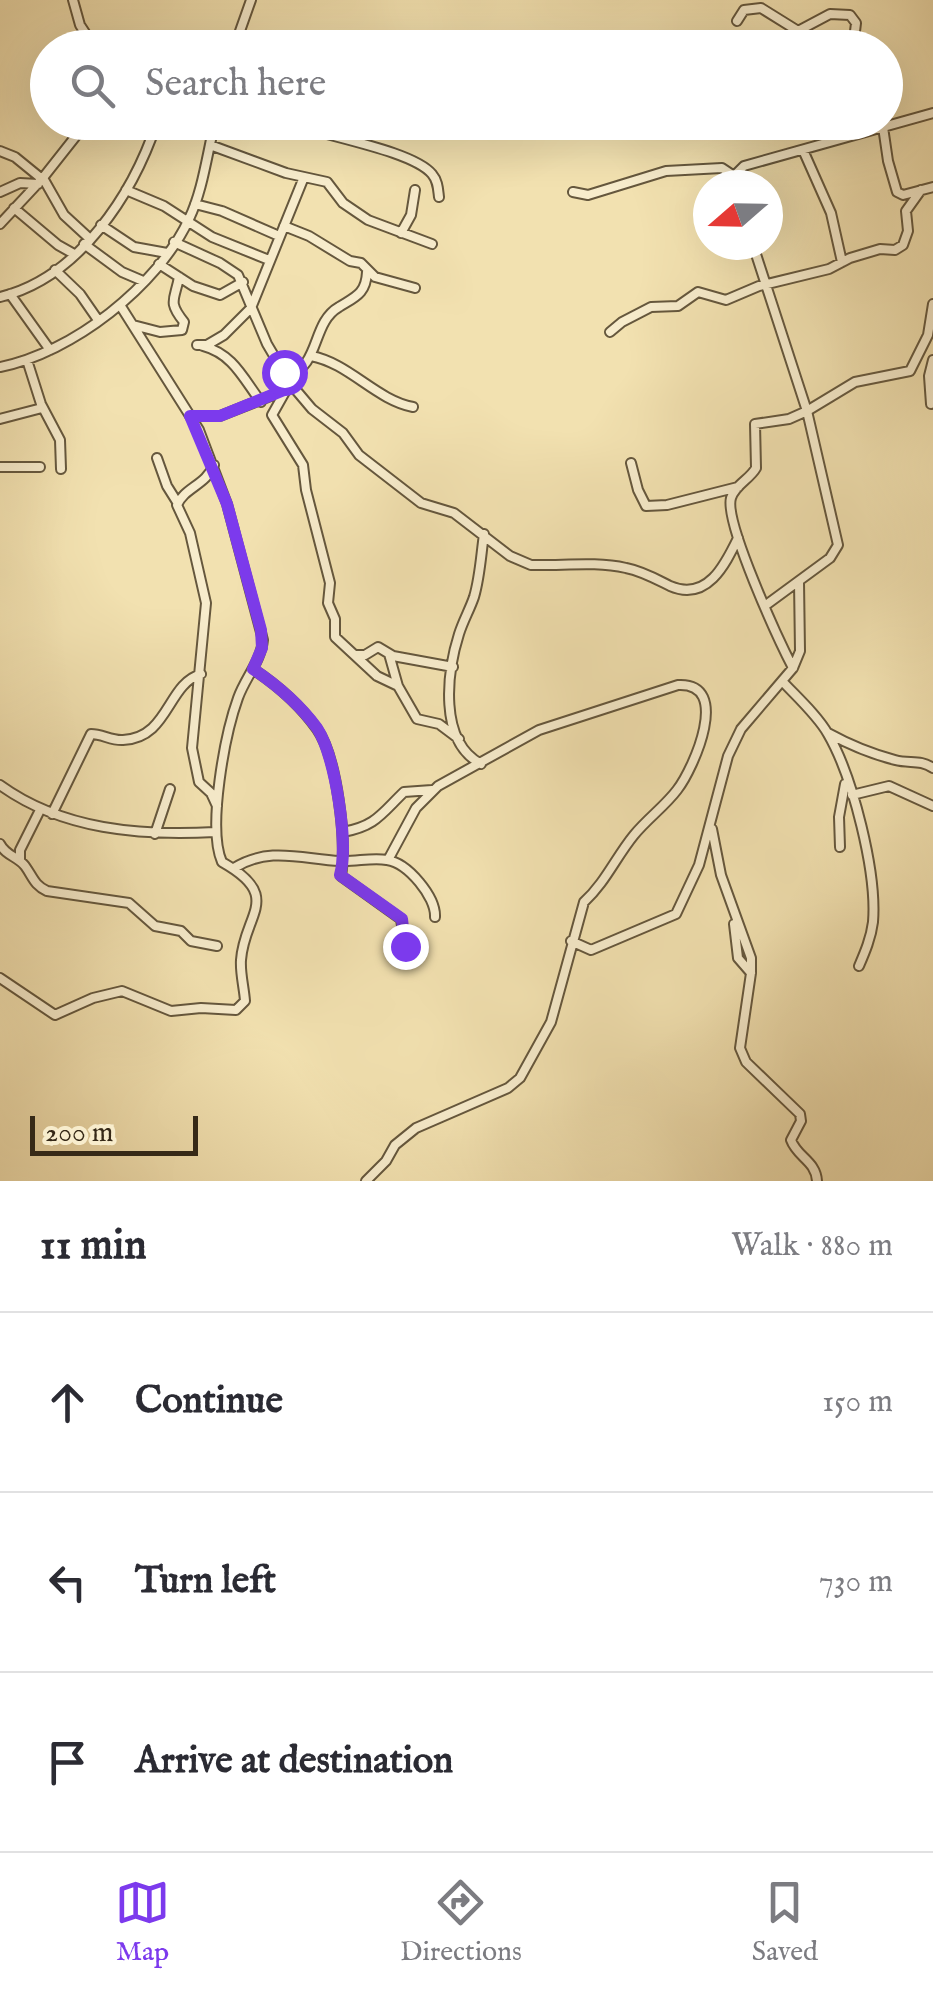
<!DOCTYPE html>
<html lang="en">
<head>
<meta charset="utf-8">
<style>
  :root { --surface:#fff; --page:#f2f2f3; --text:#2b2b33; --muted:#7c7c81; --line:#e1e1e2; --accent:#7c3aed }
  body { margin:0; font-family:"IM FELL English",serif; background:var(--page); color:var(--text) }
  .compass { position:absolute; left:693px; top:170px; width:90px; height:90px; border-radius:50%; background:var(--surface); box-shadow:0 10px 40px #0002; rotate:250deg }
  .scale { position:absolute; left:30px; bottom:25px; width:168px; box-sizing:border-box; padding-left:10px; border:5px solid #362917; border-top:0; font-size:28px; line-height:35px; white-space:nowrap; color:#362917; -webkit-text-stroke:8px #f7eccc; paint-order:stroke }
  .stop { position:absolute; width:30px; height:30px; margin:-22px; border:8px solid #7c3aed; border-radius:50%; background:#fff }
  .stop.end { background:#7c3aed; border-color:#fff; box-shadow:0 2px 10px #0008 }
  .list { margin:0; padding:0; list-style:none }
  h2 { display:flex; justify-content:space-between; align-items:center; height:130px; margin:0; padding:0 40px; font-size:42px }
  h2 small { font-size:32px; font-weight:400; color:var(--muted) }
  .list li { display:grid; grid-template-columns:65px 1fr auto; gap:30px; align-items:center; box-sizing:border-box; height:180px; padding:0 40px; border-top:2px solid var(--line) }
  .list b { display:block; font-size:38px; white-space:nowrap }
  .list em { font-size:32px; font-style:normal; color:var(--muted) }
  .icon { flex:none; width:55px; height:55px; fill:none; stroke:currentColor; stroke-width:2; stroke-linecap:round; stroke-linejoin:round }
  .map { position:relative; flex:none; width:933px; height:1181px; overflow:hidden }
  .search { position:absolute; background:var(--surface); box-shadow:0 10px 40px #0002; left:30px; right:30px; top:30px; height:110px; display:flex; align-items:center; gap:25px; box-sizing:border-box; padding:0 35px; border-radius:55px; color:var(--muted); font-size:38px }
  .sheet { height:670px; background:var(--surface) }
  nav { display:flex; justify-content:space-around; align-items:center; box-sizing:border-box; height:140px; border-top:2px solid var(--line); background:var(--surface); font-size:28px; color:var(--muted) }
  nav a { display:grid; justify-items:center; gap:5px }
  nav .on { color:var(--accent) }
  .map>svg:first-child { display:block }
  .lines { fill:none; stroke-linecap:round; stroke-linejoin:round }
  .minor-casing { stroke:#65573d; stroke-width:12 }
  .minor { stroke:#f7eccc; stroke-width:8 }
  .route { stroke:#7c3aed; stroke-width:12 }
</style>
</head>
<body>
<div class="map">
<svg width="933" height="1181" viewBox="0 0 933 1181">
  <rect width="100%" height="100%" fill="#f2e1b0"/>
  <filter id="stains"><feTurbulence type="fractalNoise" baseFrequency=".002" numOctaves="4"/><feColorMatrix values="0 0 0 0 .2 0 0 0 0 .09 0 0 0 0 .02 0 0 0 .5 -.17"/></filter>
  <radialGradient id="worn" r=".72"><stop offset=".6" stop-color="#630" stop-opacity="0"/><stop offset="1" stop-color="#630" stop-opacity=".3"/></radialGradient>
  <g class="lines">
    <defs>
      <path id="minor" d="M73 0 80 25 95 48
        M737 21 744 10 761 8 798 31 830 14 850 15 856 23 853 48
        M798 31 799 48
        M234 48 251 0
        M287 122C322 136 412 150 432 174 438 181 438 189 439 197
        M883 127 888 161 897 192 903 195 933 187
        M210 145 286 173 327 182 343 203 368 220 432 244
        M803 150 831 213 842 262
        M0 151 15 157 42 179
        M43 178 64 215 89 238
        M735 185 734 176 744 166 933 113
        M126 190 164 206 212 237 269 260
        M0 192 20 183 38 184
        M573 192 588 195 666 171 722 168 734 176
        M195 204 222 211 279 236
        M14 208 58 245 74 254
        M0 224 42 179 87 122
        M101 225 134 247 167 253
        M284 226 309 236 350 261 361 263 375 277 415 288
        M401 233 411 215 415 190
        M174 242 220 263 238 275 267 344 290 383 312 409 343 433 359 455 421 503 454 513 510 556 531 565C562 566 595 561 626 568 642 571 656 579 670 586 707 602 725 565 738 538
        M84 244 122 272 143 281
        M753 245 807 411 789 419 755 424 756 468C750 479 735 485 731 498 724 522 779 641 793 668
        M159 264 193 286 220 295 243 282
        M55 270 80 294 98 320
        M10 294 50 350
        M0 297C79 278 133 194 157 122
        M133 325 160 332 182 330 184 322C167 301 175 300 179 277
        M610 332 622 322 651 307 678 306 698 292 726 300 759 286 829 269 850 258 880 249 895 250 903 245 908 231 906 211 921 190
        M197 345H207L224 335 251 308 304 177
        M203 346C233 354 243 378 261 402
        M311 356C349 363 376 400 413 407
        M27 360 41 404 60 440 61 469
        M0 367C72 353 158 286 189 219 203 190 207 154 215 122
        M287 376C321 366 311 323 339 307 355 297 366 294 367 272
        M290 383 272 415 303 465 306 490 330 583 328 603 335 619V637L377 676 398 686
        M931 404 929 376 933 360
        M191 416H220L286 390
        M0 419 42 408
        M157 458 167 486 177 502
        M631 463 638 490 646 506 667 505 738 487
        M214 465C206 485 184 488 177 505L190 533 206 603 192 748 199 782 211 793 217 806
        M0 467H40
        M766 605 830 558 838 545 807 411 855 382 910 371 928 335 933 304
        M389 654 398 686 417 719 439 724 459 739
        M356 655H365L378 647 393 656 453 667
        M253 669C277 685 300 705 317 729 337 757 347 842 341 876L401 919 405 946
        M782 681C797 697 818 716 828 734 853 777 877 873 873 922 871 938 865 952 859 966
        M828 733C848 744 872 754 895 760 910 764 920 759 933 768
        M481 764C438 741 447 672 459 634 463 621 470 609 474 597 480 577 481 555 484 534
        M0 785C62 830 141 836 215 832
        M852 795 889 786 933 806
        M52 814 91 734C102 734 112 741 123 740 169 738 167 684 201 674
        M712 829 721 875 751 958V973L740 1048 746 1062 800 1114 801 1121 791 1140C797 1157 816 1161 817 1181
        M343 832C376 826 381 814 404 792L432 790
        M155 834 170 789
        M0 844C6 856 17 856 25 866 33 877 34 885 47 891L129 903 155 926 181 931 191 941 217 946
        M840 847 839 817 845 784
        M20 861V850L40 810
        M234 868C269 846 302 859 340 861 356 862 372 857 387 860 408 863 436 897 435 917
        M734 924 738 958 751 973
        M571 941 591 950 676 914 699 865 728 756 741 729 793 668 800 651 799 582
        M0 978 55 1015 93 998 122 991 171 1011 201 1008 236 1010 245 1001C244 987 240 973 241 960 244 914 284 897 222 862 207 828 225 734 238 698 245 678 261 661 263 640L227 504 199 430 120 305
        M366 1181 386 1161 395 1145 416 1128 508 1088 520 1078 551 1022 584 902C605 883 616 857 634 835 647 819 665 806 677 790 694 768 732 682 678 685L539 730 438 786 416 808 388 860"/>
    </defs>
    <use href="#minor" class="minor-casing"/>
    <use href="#minor" class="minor"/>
  </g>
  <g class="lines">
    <path class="route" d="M284 372 290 383 289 388 220 416H190L227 504 261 630 262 648 253 669C277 685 300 705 317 728 335 755 349 844 340 875L402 919 405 946"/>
  </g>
  <rect width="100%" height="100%" filter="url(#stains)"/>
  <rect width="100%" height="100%" fill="url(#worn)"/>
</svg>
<svg class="compass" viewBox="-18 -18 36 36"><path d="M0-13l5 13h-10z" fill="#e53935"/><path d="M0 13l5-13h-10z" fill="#7c7c81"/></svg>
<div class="scale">200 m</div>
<div class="stop" style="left:284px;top:372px"></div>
<div class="stop end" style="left:405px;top:946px"></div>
<div class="search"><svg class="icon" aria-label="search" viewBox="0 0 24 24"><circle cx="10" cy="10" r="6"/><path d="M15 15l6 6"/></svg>Search here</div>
</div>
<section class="sheet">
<h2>11 min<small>Walk · 880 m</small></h2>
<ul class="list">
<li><svg class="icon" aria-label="ahead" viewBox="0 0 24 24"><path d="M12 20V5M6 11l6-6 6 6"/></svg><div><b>Continue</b></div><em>150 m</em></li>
<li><svg class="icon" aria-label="left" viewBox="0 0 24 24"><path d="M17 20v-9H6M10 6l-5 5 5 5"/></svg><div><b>Turn left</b></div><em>730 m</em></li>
<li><svg class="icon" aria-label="arrive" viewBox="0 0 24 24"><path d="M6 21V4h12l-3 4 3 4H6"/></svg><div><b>Arrive at destination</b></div></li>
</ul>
</section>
<nav>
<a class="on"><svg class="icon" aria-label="map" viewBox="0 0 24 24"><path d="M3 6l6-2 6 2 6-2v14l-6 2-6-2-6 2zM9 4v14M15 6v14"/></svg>Map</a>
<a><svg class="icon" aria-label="directions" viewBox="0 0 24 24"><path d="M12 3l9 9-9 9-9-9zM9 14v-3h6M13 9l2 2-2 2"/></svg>Directions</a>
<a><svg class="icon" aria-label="saved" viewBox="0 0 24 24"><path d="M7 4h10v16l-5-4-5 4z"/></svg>Saved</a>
</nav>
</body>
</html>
